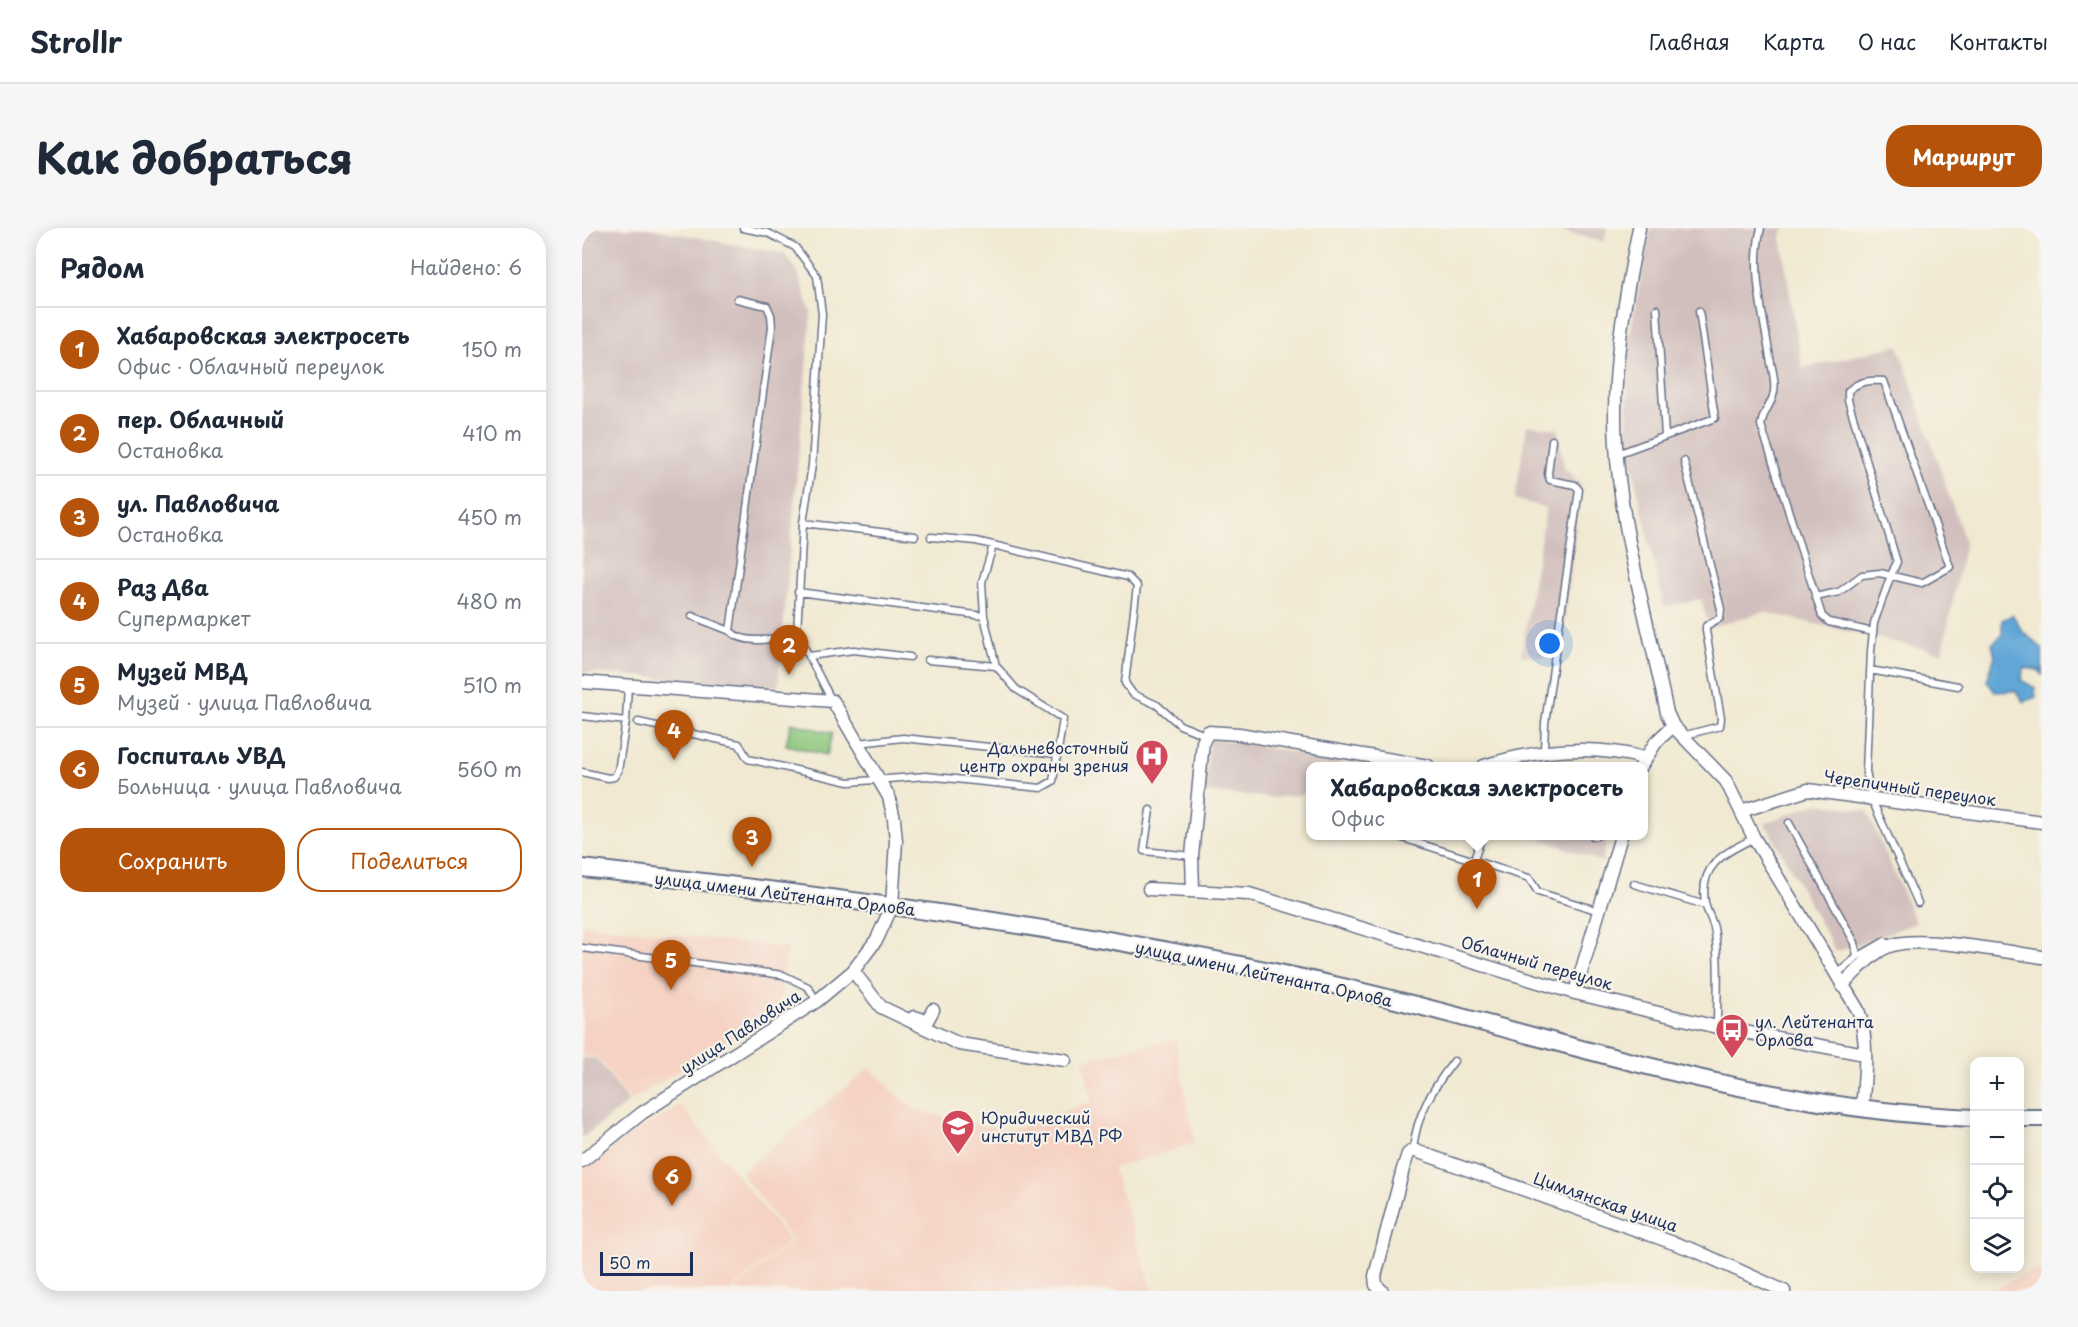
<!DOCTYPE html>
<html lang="ru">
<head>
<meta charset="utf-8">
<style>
  :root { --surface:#fff; --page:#f6f6f7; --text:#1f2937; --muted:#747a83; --line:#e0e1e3; --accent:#b45309 }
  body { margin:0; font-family:"Playpen Sans",sans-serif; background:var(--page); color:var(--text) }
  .controls { position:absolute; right:18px; bottom:18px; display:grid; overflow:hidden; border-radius:12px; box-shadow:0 3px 15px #0003 }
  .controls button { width:54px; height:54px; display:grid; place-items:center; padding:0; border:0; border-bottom:2px solid var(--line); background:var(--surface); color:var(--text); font:30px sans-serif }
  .scale { position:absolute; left:18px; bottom:15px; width:93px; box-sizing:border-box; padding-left:6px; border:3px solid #1b2f5e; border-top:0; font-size:16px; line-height:21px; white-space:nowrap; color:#1b2f5e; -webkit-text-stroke:4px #f7f3e8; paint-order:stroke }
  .you { position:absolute; left:968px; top:416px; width:21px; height:21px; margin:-15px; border:4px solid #fff; border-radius:50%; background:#1a73e8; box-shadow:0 0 0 9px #1a73e833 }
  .badge { display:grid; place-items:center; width:39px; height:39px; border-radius:50%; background:var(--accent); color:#fff; font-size:20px; font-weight:700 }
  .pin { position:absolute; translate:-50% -50px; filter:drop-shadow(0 2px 3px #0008) }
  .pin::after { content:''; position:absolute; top:32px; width:21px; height:18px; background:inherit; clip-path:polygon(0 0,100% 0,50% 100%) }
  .popup { position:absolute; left:724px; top:534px; width:342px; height:78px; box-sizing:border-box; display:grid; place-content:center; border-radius:12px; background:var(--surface); filter:drop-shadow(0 2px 4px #0005); font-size:20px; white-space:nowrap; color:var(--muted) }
  .popup b { font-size:22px; color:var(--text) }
  .popup::after { content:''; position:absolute; left:50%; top:100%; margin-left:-12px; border:12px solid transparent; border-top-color:var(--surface) }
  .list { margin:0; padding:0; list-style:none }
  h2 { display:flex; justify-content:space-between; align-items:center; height:78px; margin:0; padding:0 24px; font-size:26px }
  h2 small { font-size:20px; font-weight:400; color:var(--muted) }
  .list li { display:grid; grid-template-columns:39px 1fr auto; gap:18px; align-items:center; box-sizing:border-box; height:84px; padding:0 24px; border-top:2px solid var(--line) }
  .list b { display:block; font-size:22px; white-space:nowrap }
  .list p { margin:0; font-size:20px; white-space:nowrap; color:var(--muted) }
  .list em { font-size:20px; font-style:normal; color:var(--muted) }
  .actions { display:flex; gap:12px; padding:18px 24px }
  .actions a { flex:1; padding:14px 0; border:2px solid var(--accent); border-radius:24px; text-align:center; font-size:21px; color:var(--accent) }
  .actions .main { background:var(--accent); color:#fff }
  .icon { flex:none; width:33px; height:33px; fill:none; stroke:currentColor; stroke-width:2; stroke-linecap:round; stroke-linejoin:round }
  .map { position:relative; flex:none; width:1460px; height:1063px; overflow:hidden; border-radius:24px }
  header { display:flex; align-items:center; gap:36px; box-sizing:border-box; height:84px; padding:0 30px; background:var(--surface); border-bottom:2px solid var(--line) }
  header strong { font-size:28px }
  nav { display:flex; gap:33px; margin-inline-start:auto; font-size:21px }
  .intro { display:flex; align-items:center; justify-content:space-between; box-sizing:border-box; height:144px; padding:0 36px }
  h1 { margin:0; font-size:42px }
  .button { padding:15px 27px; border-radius:24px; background:var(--accent); color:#fff; font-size:21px; font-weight:700 }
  main { display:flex; gap:36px; padding:0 36px }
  aside { flex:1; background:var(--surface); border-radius:24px; box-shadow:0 3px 15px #0003 }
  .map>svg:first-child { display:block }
  .built { fill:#f5d2c3 }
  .industrial { fill:#d1bfbd }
  .green { fill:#8bc67b; stroke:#537a6c; stroke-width:1.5 }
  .water { fill:#61a7d7; stroke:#3e6b9a; stroke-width:1.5 }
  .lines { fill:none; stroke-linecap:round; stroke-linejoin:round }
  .lane-casing { stroke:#667087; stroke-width:9 }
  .street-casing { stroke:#667087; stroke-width:15 }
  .secondary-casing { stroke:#667087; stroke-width:20 }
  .lane { stroke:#fff; stroke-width:6 }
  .street { stroke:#fff; stroke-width:12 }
  .secondary { stroke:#fff; stroke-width:16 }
  .labels { text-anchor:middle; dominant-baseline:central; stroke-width:4.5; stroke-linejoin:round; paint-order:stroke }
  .poi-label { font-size:16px; fill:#1b2f5e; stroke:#f7f3e8; text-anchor:start }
  .street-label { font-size:16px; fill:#1b2f5e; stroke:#f7f3e8 }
</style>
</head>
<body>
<header>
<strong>Strollr</strong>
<nav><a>Главная</a><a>Карта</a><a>О нас</a><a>Контакты</a></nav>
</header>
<div class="intro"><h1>Как добраться</h1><a class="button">Маршрут</a></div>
<main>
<aside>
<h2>Рядом<small>Найдено: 6</small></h2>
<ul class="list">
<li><span class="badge">1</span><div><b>Хабаровская электросеть</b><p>Офис · Облачный переулок</p></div><em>150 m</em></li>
<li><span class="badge">2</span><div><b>пер. Облачный</b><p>Остановка</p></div><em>410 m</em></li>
<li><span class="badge">3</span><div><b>ул. Павловича</b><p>Остановка</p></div><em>450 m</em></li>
<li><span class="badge">4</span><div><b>Раз Два</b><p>Супермаркет</p></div><em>480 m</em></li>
<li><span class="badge">5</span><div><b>Музей МВД</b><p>Музей · улица Павловича</p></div><em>510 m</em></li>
<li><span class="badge">6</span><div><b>Госпиталь УВД</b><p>Больница · улица Павловича</p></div><em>560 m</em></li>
</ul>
<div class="actions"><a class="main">Сохранить</a><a>Поделиться</a></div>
</aside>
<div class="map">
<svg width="1460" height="1063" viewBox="0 0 1460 1063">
  <rect width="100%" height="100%" fill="#f7f3e8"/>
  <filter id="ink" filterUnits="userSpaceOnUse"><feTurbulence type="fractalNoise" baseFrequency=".0167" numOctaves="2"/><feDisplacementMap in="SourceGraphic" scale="12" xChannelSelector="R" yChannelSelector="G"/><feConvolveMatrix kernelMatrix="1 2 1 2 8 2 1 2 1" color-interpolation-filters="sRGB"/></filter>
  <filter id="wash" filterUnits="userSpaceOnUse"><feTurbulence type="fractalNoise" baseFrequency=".008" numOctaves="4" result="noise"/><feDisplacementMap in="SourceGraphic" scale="24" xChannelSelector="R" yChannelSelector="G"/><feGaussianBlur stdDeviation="1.35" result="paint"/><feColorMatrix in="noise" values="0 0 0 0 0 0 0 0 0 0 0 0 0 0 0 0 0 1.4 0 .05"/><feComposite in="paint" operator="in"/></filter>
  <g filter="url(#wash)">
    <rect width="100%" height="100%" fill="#f1e9d2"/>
    <path class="built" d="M0 696 205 720 197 779 49 873 14 828H0Z
      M593 811 613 915 531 940 571 1063H150L211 1013 159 945 287 840 332 882 427 903 509 874 501 832Z
      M98 877 208 1013 147 1063H10L0 1051V942L33 916Z
      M1455 1040 1460 1048V1063H1410Z"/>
    <path class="industrial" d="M0 0H66L202 26 214 40 229 85 196 459 0 444Z
      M969 0H1025L1022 14Z
      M1069 0H1202L1199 9 1220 141 1316 117 1383 314 1360 425 1181 384 1127 400 1119 371 1082 379 1045 216 1046 115Z
      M945 197 976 201 982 240 999 257 978 432 939 427 964 280 933 271Z
      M628 510 757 532 756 538H728V565L693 570 622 564Z
      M1236 575 1285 583 1334 695 1254 724 1183 595Z
      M952 608H1026L1020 634Z
      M0 830H14L47 874 0 910Z"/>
    <path class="green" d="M209 495 250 505 245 527 204 517Z"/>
    <path class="water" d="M1431 387 1440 403 1460 420V448L1457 442 1442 440 1439 452 1453 460 1454 469 1442 474 1433 463 1413 464 1405 453 1413 427 1410 416 1420 407V392Z"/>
  </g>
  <g filter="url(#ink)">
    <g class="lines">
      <defs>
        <path id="lane" d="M161 0 186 5 213 19 235 48 240 86 230 237 221 295 215 405 250 473
          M1179 0C1168 42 1182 89 1188 130 1190 141 1195 157 1191 168 1188 179 1182 181 1179 197L1240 388 1247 394 1291 404
          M155 71 185 78 189 87 190 99 148 403C164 419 196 410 215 405
          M1075 81 1083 208
          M1035 226 1133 190 1117 83
          M221 295 333 308
          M349 309 394 313 546 349 555 358 543 455 551 466 575 477 598 497 623 507
          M216 364 402 388 400 354 411 318
          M1233 369 1257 364 1280 347 1298 345 1340 355 1368 339 1302 153C1287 152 1277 153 1266 163V172L1315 334 1309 347 1292 395 1289 423 1284 543 1290 572 1336 675
          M110 388 148 403
          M227 428 272 422 328 429
          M346 432 414 438 402 388
          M1288 442 1376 458
          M0 488 44 493
          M56 494 157 516 166 531 267 554 344 548 459 560 471 553 481 491 434 461 414 438
          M1100 508 1138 498 1139 490 1124 403V398L1138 390 1139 381 1102 233
          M276 515 321 510 475 526
          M962 523 963 495 997 262 993 257 968 252 966 246 970 212
          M0 544 26 550 32 549 36 543 44 493 46 458
          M568 582 562 623 610 628
          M1207 595 1273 715 1275 729 1254 747
          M814 608 947 650 956 664 1017 683
          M1011 608H1014
          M892 632 900 608
          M1052 656 1123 677
          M0 720 201 747 226 759 235 773
          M1275 729 1303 713
          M1135 798C1135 767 1138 732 1132 700 1130 691 1124 683 1123 674 1117 636 1143 625 1172 610
          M831 922C834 887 851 860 872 833"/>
        <path id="street" d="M1057 0C1043 71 1029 143 1034 217 1039 304 1067 398 1085 485L1091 498 1144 553 1172 610 1276 782C1287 812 1283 848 1280 880
          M0 454 251 473 307 569 312 591 314 613 310 678 295 711 271 743 235 773 60 885 0 933
          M902 538C953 522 1009 516 1062 530
          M1059 538 1074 514 1091 498
          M1159 583 1226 562 1460 594
          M567 661 667 666 993 765 1135 799 1283 826
          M611 663 610 628 621 514 626 504 657 506 846 538
          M271 743 299 779 377 816 483 832
          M1260 757C1275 744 1291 722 1311 717 1341 708 1426 724 1460 729
          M993 765 1039 608
          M332 789 345 793 351 782
          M800 1063 794 1057 793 1048 821 941 826 926 831 922 1114 1023 1202 1063"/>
        <path id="secondary" d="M0 640C252 668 505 701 752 757 965 806 1172 882 1392 890
          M1438 890H1460"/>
      </defs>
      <use href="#lane" class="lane-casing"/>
      <use href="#street" class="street-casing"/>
      <use href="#secondary" class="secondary-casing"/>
      <use href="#lane" class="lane"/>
      <use href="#street" class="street"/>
      <use href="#secondary" class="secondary"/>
    </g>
  </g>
  <defs>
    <symbol id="hospital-pin" viewBox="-11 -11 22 30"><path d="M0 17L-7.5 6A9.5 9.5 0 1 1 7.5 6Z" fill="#d1495b" stroke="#f7f3e8"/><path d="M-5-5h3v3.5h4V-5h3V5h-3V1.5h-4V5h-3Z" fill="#fff"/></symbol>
    <symbol id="bus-pin" viewBox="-11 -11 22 30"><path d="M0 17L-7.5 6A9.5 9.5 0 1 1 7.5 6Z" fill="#d1495b" stroke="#f7f3e8"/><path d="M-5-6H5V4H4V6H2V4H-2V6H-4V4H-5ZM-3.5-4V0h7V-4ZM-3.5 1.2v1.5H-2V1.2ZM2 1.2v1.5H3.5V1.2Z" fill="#fff"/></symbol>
    <symbol id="university-pin" viewBox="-11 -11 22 30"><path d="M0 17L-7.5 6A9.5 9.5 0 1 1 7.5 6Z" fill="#d1495b" stroke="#f7f3e8"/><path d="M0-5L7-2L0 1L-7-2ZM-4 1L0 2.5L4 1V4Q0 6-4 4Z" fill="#fff"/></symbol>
  </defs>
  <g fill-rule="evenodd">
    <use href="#hospital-pin" x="551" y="509" width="38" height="52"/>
    <use href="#bus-pin" x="1131" y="783" width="38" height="52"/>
    <use href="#university-pin" x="357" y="879" width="38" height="52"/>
  </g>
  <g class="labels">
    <g class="poi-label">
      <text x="547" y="519" text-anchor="end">Дальневосточный<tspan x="547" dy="18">центр охраны зрения</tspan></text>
      <text x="1173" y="793">ул. Лейтенанта<tspan x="1173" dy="18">Орлова</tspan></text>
      <text x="399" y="889">Юридический<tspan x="399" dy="18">институт МВД РФ</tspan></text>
    </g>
    <g class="street-label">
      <text transform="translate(1328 559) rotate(8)">Черепичный переулок</text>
      <text transform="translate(203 665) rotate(7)">улица имени Лейтенанта Орлова</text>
      <text transform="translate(955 734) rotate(16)">Облачный переулок</text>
      <text transform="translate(682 745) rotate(12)">улица имени Лейтенанта Орлова</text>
      <text transform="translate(158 803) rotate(-33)">улица Павловича</text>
      <text transform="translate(1024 973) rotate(19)">Цимлянская улица</text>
    </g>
  </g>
</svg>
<div class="controls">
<button>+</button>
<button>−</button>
<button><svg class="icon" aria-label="locate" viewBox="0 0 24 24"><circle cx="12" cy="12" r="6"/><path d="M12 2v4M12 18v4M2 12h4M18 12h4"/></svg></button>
<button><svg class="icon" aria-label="layers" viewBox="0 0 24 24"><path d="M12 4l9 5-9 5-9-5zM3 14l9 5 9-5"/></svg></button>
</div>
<div class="scale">50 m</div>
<div class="you"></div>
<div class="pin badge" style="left:895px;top:681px">1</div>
<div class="popup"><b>Хабаровская электросеть</b>Офис</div>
<div class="pin badge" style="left:207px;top:447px">2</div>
<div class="pin badge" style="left:170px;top:639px">3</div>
<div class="pin badge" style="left:92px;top:532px">4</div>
<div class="pin badge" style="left:89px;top:762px">5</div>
<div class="pin badge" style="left:90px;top:978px">6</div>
</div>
</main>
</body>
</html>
